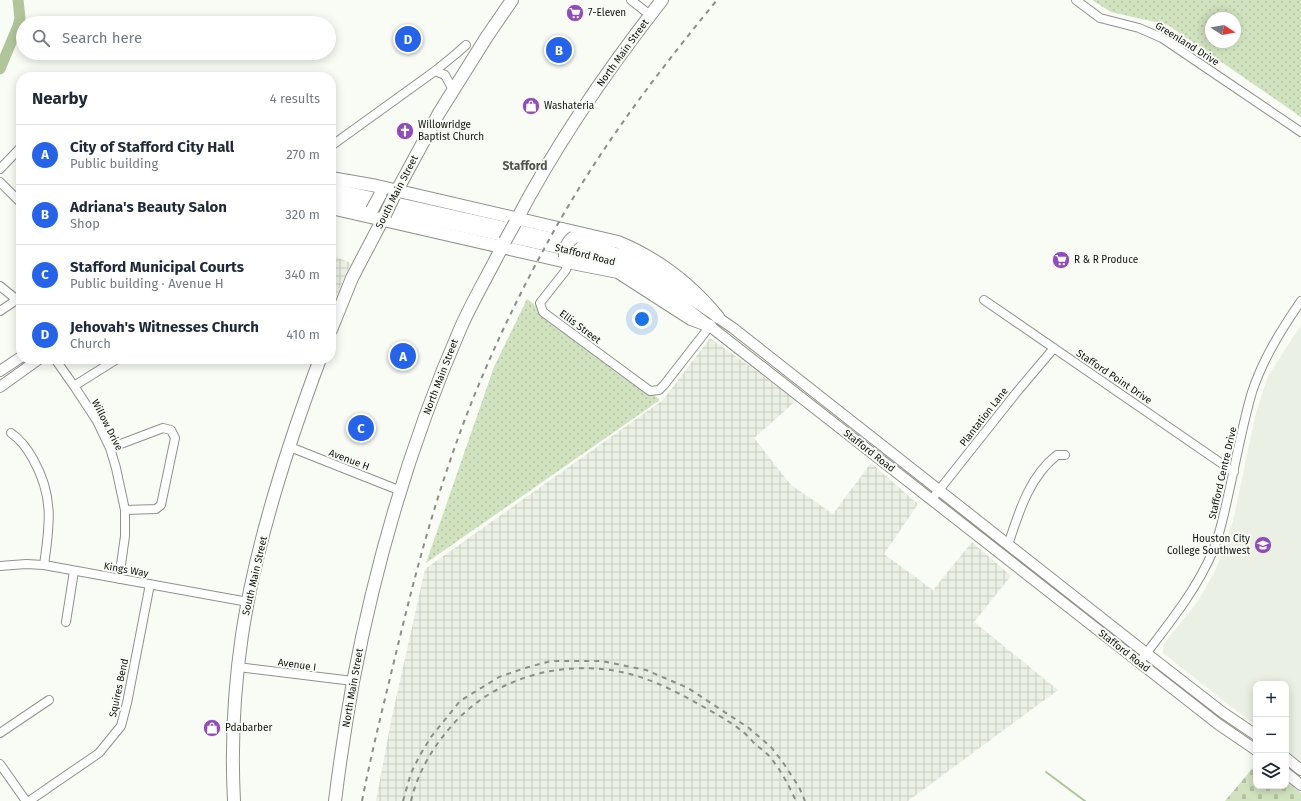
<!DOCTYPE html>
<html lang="en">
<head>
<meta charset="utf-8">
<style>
  :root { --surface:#fff; --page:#f2f2f3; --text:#1f2937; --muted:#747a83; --line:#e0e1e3; --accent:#2563eb }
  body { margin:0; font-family:"Fira Sans",sans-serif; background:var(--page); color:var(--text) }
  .controls { position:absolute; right:12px; bottom:12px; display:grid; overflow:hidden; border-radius:8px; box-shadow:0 2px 10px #0003 }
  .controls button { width:36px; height:36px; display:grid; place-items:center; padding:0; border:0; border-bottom:1px solid var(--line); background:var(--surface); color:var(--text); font:20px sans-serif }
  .compass { position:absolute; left:1205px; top:12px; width:36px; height:36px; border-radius:50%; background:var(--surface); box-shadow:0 2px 10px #0003; rotate:101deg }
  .you { position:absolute; left:642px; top:319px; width:14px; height:14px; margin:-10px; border:3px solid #fff; border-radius:50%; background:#1a73e8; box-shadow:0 0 0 6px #1a73e833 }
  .badge { display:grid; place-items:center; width:26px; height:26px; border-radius:50%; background:var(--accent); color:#fff; font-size:13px; font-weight:700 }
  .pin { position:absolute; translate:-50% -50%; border:2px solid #fff; box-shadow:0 1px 4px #0006 }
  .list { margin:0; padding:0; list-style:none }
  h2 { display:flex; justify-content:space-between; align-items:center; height:52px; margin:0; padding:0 16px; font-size:17px }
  h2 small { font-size:13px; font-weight:400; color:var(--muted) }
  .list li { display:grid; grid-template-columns:26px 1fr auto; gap:12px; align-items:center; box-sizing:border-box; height:60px; padding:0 16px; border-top:1px solid var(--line) }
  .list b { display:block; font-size:15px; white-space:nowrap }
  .list p { margin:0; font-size:13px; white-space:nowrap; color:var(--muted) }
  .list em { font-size:13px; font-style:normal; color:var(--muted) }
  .icon { flex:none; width:22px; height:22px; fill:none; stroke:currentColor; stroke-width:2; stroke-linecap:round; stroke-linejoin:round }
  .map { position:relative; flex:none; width:1301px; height:801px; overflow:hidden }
  .search { position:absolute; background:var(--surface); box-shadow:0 2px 10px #0003; left:16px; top:16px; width:320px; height:44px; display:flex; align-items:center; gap:10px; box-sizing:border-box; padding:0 14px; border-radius:22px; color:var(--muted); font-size:15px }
  .panel { position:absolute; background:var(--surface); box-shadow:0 2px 10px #0003; left:16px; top:72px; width:320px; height:292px; border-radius:16px }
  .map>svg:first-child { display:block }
  .built { fill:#eaf0e3 }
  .industrial { fill:url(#industrial-grid) }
  .grass { fill:url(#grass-dots); fill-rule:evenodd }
  .cemetery { fill:url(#cemetery-stones) }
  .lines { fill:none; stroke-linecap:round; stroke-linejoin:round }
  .stream { stroke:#b0c69a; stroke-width:2 }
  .river { stroke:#b0c69a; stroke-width:11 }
  .minor-casing { stroke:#90938c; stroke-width:10 }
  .major-casing { stroke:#90938c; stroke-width:12 }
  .highway-casing { stroke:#90938c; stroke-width:14 }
  .minor { stroke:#fff; stroke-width:8 }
  .major { stroke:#fff; stroke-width:10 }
  .highway { stroke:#fff; stroke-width:12 }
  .rail { stroke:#8c8e89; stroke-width:2; stroke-dasharray:5 5; stroke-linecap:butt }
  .highway-bridge-casing { stroke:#90938c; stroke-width:14; stroke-linecap:butt }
  .highway-bridge { stroke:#fff; stroke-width:12 }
  .labels { text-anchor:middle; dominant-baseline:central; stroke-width:4; stroke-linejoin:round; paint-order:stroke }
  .poi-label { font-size:10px; fill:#111210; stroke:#f9fcf5; text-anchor:start }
  .street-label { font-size:10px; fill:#111210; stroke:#f9fcf5 }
  .quarter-label { font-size:12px; font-weight:bold; fill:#52554f; stroke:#f9fcf5 }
</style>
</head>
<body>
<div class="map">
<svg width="1301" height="801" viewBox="0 0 1301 801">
  <defs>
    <pattern id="industrial-grid" width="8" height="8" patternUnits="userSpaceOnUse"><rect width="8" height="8" fill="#eaf0e3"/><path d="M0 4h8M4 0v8" fill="none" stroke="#c8cdc2"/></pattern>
    <pattern id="grass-dots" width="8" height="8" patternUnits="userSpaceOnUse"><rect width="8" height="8" fill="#d0e2be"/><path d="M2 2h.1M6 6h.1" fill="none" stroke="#b2c1a2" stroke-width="1.8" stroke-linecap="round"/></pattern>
    <pattern id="cemetery-stones" width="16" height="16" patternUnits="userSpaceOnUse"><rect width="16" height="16" fill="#d0e2be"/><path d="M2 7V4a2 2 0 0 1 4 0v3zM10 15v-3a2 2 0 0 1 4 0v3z" fill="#b2c1a2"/></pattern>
  </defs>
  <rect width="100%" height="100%" fill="#f9fcf5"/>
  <path class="built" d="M1301 325V762L1286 750V684H1256V726L1163 653V645L1198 601 1216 569 1233 521 1256 413 1268 376Z"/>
  <path class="industrial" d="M331 255 351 263 331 307Z
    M710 338 797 400 754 438 791 485 833 514 871 463 918 504 884 554 933 590 972 542 1011 576 974 622 1058 690 908 801H376L391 721 425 569 663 400Z"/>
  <path class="grass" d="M1092 0H1301V117L1168 25 1111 12ZM1211 18H1235V42H1211Z
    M527 299 660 400 426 563 494 367Z"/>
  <path class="cemetery" d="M1256 764V786H1286V781L1301 793V801H1225Z"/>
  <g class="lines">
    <path class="stream" d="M1046 772 1085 801"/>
    <path class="river" d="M0 69 18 26 20 18 18 0"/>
    <defs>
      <path id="minor" d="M631 0 650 15
        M1076 0 1100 18 1139 28 1162 38 1301 132
        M435 71 445 75 453 90
        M331 146 435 71 457 53 466 45
        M0 169 21 147
        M0 182 21 203
        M567 262 566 270 540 303 543 312 650 391 659 390 664 385 710 326
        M0 286 21 303
        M984 300 1234 472
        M0 311 21 297
        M55 359 74 386 97 421 110 448 116 468 125 510V536L119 579
        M74 386 117 359
        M11 433C21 440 27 448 33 459 54 496 50 524 44 565
        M290 447 401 491
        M110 448 163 428 171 430 175 438 161 505 156 509 125 510
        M932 499 1016 393 1054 348
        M1008 545C1019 512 1029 477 1057 455H1065
        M0 566 26 564 44 565 248 602
        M66 622 74 571
        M1139 663C1166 627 1195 593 1213 551 1220 534 1224 514 1228 496 1236 461 1242 426 1252 392 1263 359 1281 330 1301 301
        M238 667 353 681
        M0 733 49 700
        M0 764 26 801
        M29 801 99 753 121 726 127 703 150 584"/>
      <path id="major" d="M331 189 344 191 607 250 622 255 651 270 688 297 733 328 1146 653 1222 712 1256 735
        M331 198 598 257C624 264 644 275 665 291L1218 724 1256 750
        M0 371 21 357
        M0 387 39 359
        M1286 758 1301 770
        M1286 773 1301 785"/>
      <path id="highway" d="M331 178 377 186 618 242C657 258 691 284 718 317
        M394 196 439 113 486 38 512 0
        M331 208 567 262 618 272 691 319 710 326
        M515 223C556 144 607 70 662 0
        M331 330 352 278 385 215
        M234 801C231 745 234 690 242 635 256 542 287 447 320 359
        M335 801C340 761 346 721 353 682 376 561 412 439 461 327 474 298 491 270 505 241"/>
    </defs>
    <use href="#minor" class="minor-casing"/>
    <use href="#major" class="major-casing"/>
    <use href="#highway" class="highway-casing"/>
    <use href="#minor" class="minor"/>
    <use href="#major" class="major"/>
    <use href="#highway" class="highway"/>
    <path class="rail" d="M362 801C372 750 385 699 397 649 412 587 428 525 449 464 476 383 513 304 555 229 601 147 657 73 717 0
      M403 801 411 773 420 755 431 737 460 701 499 677 525 668 551 661H602L646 670 688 688 749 728 771 747 782 761 799 787 805 801
      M411 801C418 771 434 745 455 722 499 675 568 658 630 674 656 681 679 693 702 706 716 714 731 722 743 732 748 736 752 741 756 745 761 749 766 752 770 757 781 770 789 786 796 801"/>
    <defs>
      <path id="highway-bridge" d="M372 210 380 195
        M385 215 394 196
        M505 241 515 223
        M565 256C564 249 568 241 574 237"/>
    </defs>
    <use href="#highway-bridge" class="highway-bridge-casing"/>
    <use href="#highway-bridge" class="highway-bridge"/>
  </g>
  <defs>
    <symbol id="supermarket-disc" viewBox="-11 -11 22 22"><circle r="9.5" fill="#904bbf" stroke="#f9fcf5"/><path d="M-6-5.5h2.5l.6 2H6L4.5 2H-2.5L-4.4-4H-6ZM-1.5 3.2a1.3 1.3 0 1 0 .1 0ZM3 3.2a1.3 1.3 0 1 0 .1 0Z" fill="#fff"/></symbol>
    <symbol id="shop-disc" viewBox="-11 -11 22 22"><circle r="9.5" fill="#904bbf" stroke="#f9fcf5"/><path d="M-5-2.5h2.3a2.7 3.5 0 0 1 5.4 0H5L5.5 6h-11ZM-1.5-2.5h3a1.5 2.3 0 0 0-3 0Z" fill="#fff"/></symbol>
    <symbol id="church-disc" viewBox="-11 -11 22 22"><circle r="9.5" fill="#904bbf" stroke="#f9fcf5"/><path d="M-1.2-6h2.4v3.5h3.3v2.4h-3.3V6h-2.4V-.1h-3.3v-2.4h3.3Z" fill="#fff"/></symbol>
    <symbol id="university-disc" viewBox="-11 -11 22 22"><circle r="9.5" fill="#904bbf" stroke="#f9fcf5"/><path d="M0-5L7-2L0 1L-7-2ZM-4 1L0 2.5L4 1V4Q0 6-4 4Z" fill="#fff"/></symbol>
  </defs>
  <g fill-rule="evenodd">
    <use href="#supermarket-disc" x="565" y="3" width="20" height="20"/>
    <use href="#shop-disc" x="521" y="96" width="20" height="20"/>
    <use href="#church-disc" x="395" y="121" width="20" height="20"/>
    <use href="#supermarket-disc" x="1051" y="250" width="20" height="20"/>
    <use href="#university-disc" x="1253" y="535" width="20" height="20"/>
    <use href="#shop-disc" x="202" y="718" width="20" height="20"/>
  </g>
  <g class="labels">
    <g class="poi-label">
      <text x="588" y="13">7-Eleven</text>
      <text x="544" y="106">Washateria</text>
      <text x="418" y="125">Willowridge<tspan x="418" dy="12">Baptist Church</tspan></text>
      <text x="1074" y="260">R &amp; R Produce</text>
      <text x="1250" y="539" text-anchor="end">Houston City<tspan x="1250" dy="12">College Southwest</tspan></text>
      <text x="225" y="728">Pdabarber</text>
    </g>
    <g class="street-label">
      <text transform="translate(1187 44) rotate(32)">Greenland Drive</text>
      <text transform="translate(623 53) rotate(-54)">North Main Street</text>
      <text transform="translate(397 192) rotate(-63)">South Main Street</text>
      <text transform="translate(585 255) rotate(14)">Stafford Road</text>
      <text transform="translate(580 327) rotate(37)">Ellis Street</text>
      <text transform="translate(441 377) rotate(-69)">North Main Street</text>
      <text transform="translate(1114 377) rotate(34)">Stafford Point Drive</text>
      <text transform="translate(984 417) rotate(-52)">Plantation Lane</text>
      <text transform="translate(107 425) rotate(63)">Willow Drive</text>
      <text transform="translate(869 451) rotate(38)">Stafford Road</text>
      <text transform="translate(349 460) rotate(21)">Avenue H</text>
      <text transform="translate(1223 473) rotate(-77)">Stafford Centre Drive</text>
      <text transform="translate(126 570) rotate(10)">Kings Way</text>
      <text transform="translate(255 576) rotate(-77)">South Main Street</text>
      <text transform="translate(1124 651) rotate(38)">Stafford Road</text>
      <text transform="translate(297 665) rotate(8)">Avenue I</text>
      <text transform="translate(119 688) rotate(-78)">Squires Bend</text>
      <text transform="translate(353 688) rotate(-80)">North Main Street</text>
    </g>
    <g class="quarter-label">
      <text x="525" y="166">Stafford</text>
    </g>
  </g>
</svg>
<div class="controls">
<button>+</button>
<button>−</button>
<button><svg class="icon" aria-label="layers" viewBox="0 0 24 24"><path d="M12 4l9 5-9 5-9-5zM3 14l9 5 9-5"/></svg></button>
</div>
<svg class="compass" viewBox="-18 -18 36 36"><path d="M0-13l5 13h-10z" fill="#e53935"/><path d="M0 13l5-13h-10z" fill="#747a83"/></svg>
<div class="you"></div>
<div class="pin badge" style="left:403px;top:356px">A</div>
<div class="pin badge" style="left:559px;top:50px">B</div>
<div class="pin badge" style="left:361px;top:428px">C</div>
<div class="pin badge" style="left:408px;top:39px">D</div>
<div class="search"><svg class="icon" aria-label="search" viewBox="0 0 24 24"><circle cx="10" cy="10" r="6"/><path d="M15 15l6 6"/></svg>Search here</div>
<section class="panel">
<h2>Nearby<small>4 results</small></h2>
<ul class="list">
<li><span class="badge">A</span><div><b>City of Stafford City Hall</b><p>Public building</p></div><em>270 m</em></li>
<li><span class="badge">B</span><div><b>Adriana's Beauty Salon</b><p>Shop</p></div><em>320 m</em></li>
<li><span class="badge">C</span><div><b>Stafford Municipal Courts</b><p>Public building · Avenue H</p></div><em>340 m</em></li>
<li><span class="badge">D</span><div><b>Jehovah's Witnesses Church</b><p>Church</p></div><em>410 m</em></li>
</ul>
</section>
</div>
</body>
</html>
